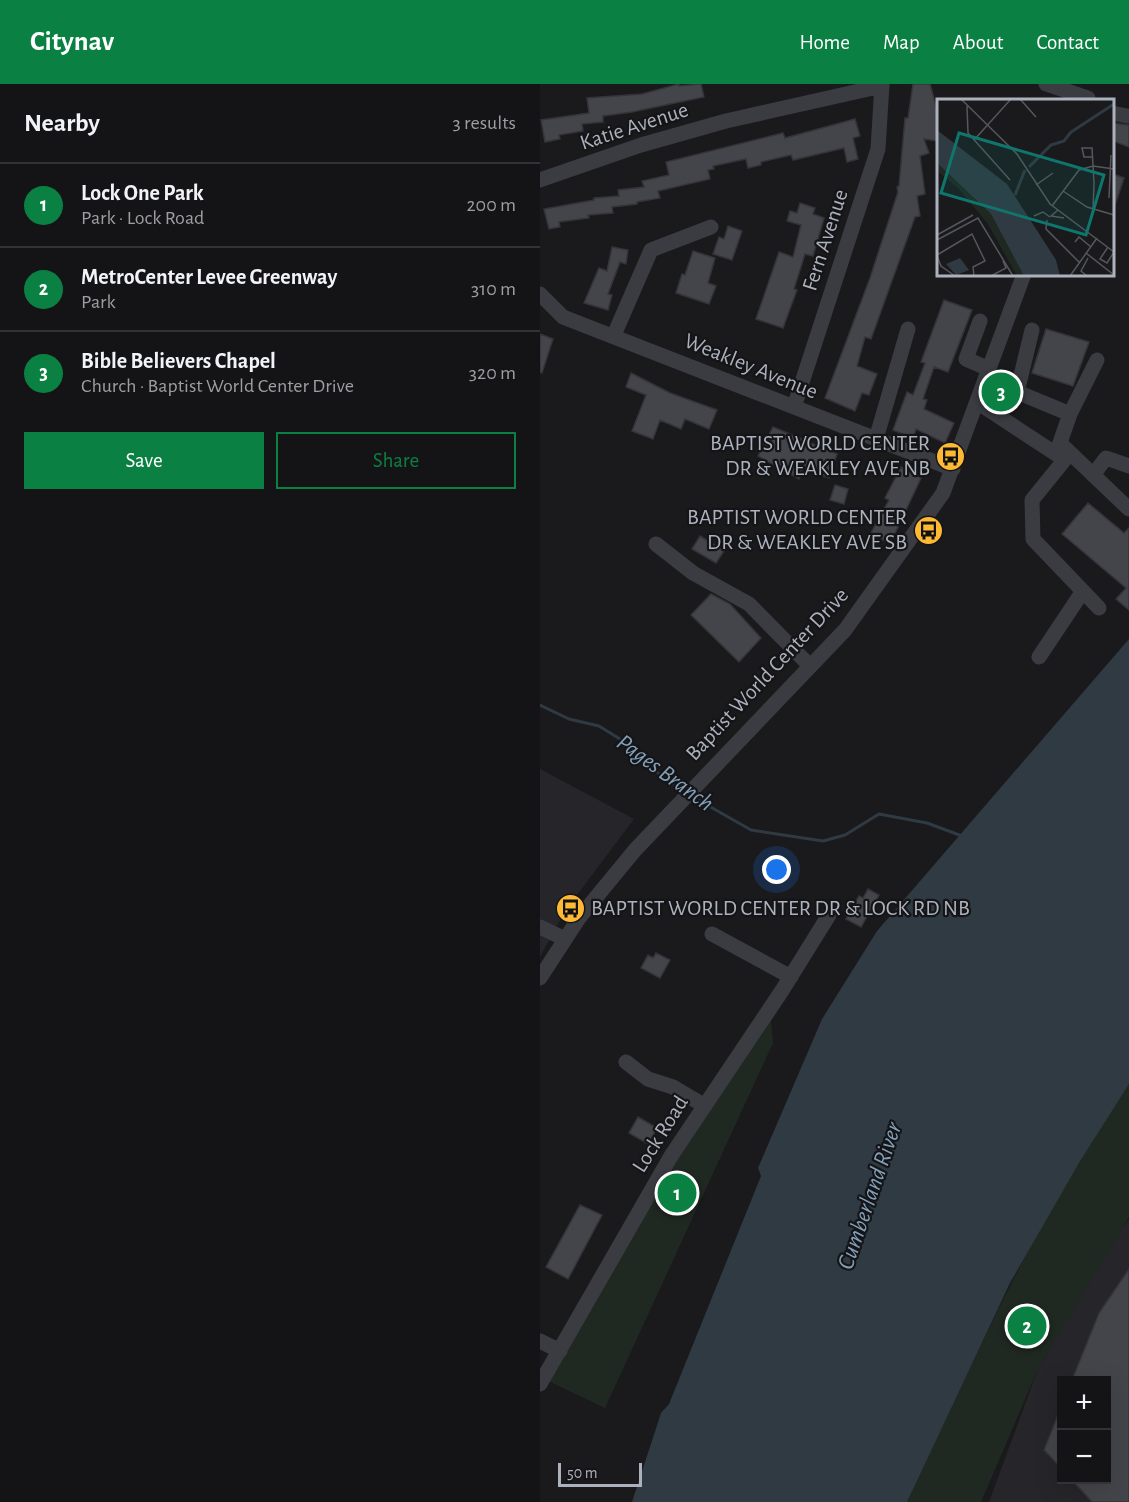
<!DOCTYPE html>
<html lang="en">
<head>
<meta charset="utf-8">
<style>
  :root { --surface:#141416; --page:#212123; --text:#f1f3f6; --muted:#9d9ea1; --line:#333335; --accent:#0b8043 }
  body { margin:0; font-family:"Alegreya Sans",sans-serif; background:var(--page); color:var(--text) }
  .controls { position:absolute; right:18px; bottom:18px; display:grid; overflow:hidden; border-radius:0px; box-shadow:0 6px 24px #0002 }
  .controls button { width:54px; height:54px; display:grid; place-items:center; padding:0; border:0; border-bottom:2px solid var(--line); background:var(--surface); color:var(--text); font:30px sans-serif }
  .scale { position:absolute; left:18px; bottom:15px; width:84px; box-sizing:border-box; padding-left:6px; border:3px solid #acb2bd; border-top:0; font-size:16px; line-height:21px; white-space:nowrap; color:#acb2bd; -webkit-text-stroke:4px #151518; paint-order:stroke }
  .you { position:absolute; left:237px; top:786px; width:21px; height:21px; margin:-15px; border:4px solid #fff; border-radius:50%; background:#1a73e8; box-shadow:0 0 0 9px #1a73e833 }
  .badge { display:grid; place-items:center; width:39px; height:39px; border-radius:50%; background:var(--accent); color:#fff; font-size:20px; font-weight:700 }
  .pin { position:absolute; translate:-50% -50%; border:3px solid #fff; box-shadow:0 2px 6px #0006 }
  .list { margin:0; padding:0; list-style:none }
  h2 { display:flex; justify-content:space-between; align-items:center; height:78px; margin:0; padding:0 24px; font-size:26px }
  h2 small { font-size:20px; font-weight:400; color:var(--muted) }
  .list li { display:grid; grid-template-columns:39px 1fr auto; gap:18px; align-items:center; box-sizing:border-box; height:84px; padding:0 24px; border-top:2px solid var(--line) }
  .list b { display:block; font-size:22px; white-space:nowrap }
  .list p { margin:0; font-size:20px; white-space:nowrap; color:var(--muted) }
  .list em { font-size:20px; font-style:normal; color:var(--muted) }
  .actions { display:flex; gap:12px; padding:18px 24px }
  .actions a { flex:1; padding:14px 0; border:2px solid var(--accent); border-radius:0px; text-align:center; font-size:21px; color:var(--accent) }
  .actions .main { background:var(--accent); color:#fff }
  .map { position:relative; flex:none; width:589px; height:1418px; overflow:hidden }
  header { display:flex; align-items:center; gap:36px; box-sizing:border-box; height:84px; padding:0 30px; background:var(--accent); color:#fff }
  header strong { font-size:28px }
  nav { display:flex; gap:33px; margin-inline-start:auto; font-size:21px }
  main { display:flex }
  aside { flex:1; background:var(--surface) }
  .map>svg:first-child { display:block }
  .built { fill:#26262a; fill-rule:evenodd }
  .green { fill:#202921 }
  .water { fill:#2f3a43 }
  .lines { fill:none; stroke-linecap:round; stroke-linejoin:round }
  .stream { stroke:#2f3a43; stroke-width:3 }
  .building { fill:#44454a; stroke:#343439; stroke-width:1.5 }
  .minor { stroke:#3b3c42; stroke-width:15 }
  .labels { text-anchor:middle; dominant-baseline:central; stroke-width:4.5; stroke-linejoin:round; paint-order:stroke }
  .street-label { font-size:22px; fill:#acb2bd; stroke:#151518 }
  .poi-label { font-size:22px; fill:#acb2bd; stroke:#151518; text-anchor:end }
  .water-label { font-size:24px; font-style:italic; fill:#82a0b9; stroke:#151518 }
  .inset-river { fill:none; stroke:#2f3a43; stroke-width:3 }
  .inset-road { fill:none; stroke:#54575d; stroke-width:1.5 }
  .view { fill:#0f766e; fill-opacity:0.15; stroke:#0f766e; stroke-width:3 }
  .inset-edge { fill:none; stroke:#acb2bd; stroke-width:3 }
</style>
</head>
<body>
<header>
<strong>Citynav</strong>
<nav><a>Home</a><a>Map</a><a>About</a><a>Contact</a></nav>
</header>
<main>
<aside>
<h2>Nearby<small>3 results</small></h2>
<ul class="list">
<li><span class="badge">1</span><div><b>Lock One Park</b><p>Park · Lock Road</p></div><em>200 m</em></li>
<li><span class="badge">2</span><div><b>MetroCenter Levee Greenway</b><p>Park</p></div><em>310 m</em></li>
<li><span class="badge">3</span><div><b>Bible Believers Chapel</b><p>Church · Baptist World Center Drive</p></div><em>320 m</em></li>
</ul>
<div class="actions"><a class="main">Save</a><a>Share</a></div>
</aside>
<div class="map">
<svg width="589" height="1418" viewBox="0 0 589 1418">
  <rect width="100%" height="100%" fill="#1a1a1d"/>
  <path class="built" d="M0 685 94 735 25 827 0 873Z
    M589 1135V1418H449L498 1285 576 1152ZM522 1296H566V1396H522Z"/>
  <path class="green" d="M243 905 249 910 231 937 233 959 65 1324 4 1295 131 1072Z
    M589 1000V1133L498 1285 441 1418H367C434 1276 498 1129 589 1000Z"/>
  <path class="water" d="M589 555V1000L540 1077 470 1199 367 1418H92L121 1329 129 1320 221 1092 218 1084 282 935 337 847Z"/>
  <g class="lines">
    <path class="stream" d="M0 621 29 635 59 642 88 660 119 690 145 708
      M153 713 211 746 283 757 305 751 339 730 387 739 422 752"/>
  </g>
  <path class="building" d="M139 0V2L161 0 164 13 92 28 63 32V38L42 40 43 47 19 51 20 55 5 58 1 36 49 29 47 14 102 10Z
    M373 0H390L399 33 397 57 384 55 389 69 380 72 385 110 377 112 380 132 375 133 331 255 325 253 317 282 337 290 329 311 322 309 315 327 285 314 330 194 358 108 357 103 359 102 365 34H368Z
    M315 35 320 52 313 54 318 75 307 78 304 64 253 76 251 71 221 78V81L208 84 206 75 173 82 174 85 168 86 170 95 118 107 120 114 97 118V120L72 123 73 129 48 131 49 134 19 138 20 143 9 145 4 125 54 116V114L79 112 78 106 104 103 102 97 129 91 126 78 243 49 245 54Z
    M573 39 589 41V63L573 57Z
    M573 90 584 94 574 124 573 123Z
    M260 119 275 124 273 130 284 134 273 172 265 170 254 205 257 206 243 244 216 235 239 168 253 173 261 141 247 137 250 127 257 129Z
    M188 142 202 147 192 176 173 170 179 153 184 155Z
    M72 163 88 166 86 180 80 178 68 210 72 211 68 226 44 219 59 184 67 187Z
    M153 167 175 174 168 199 176 202 169 220 136 209 142 190 145 191Z
    M404 216 432 226 408 288 394 283 383 315 387 316 384 325 414 339 405 359 376 345 373 354 353 346 367 308 373 311 385 279 381 278Z
    M506 245 549 258 533 302 492 289Z
    M0 250 13 255 2 289 0 288Z
    M91 289 130 309 177 326 169 345 145 335 141 345 120 336 113 355 92 347 106 311 86 303Z
    M233 343 297 370 289 394 263 385 259 395 218 372Z
    M361 383 381 394 350 460 331 449 349 416 345 414Z
    M295 401 308 405 304 420 290 416Z
    M548 419 584 449 589 444V526L576 515 586 504 522 450Z
    M160 452 184 467 176 479 152 465Z
    M171 510 190 520 221 554 199 578 151 531Z
    M328 805 339 811 321 843 306 835 319 812 323 814Z
    M116 869 130 876 120 894 101 884 108 871 113 874Z
    M98 1033 117 1044 108 1060 89 1049Z
    M40 1121 62 1131 28 1195 6 1183Z
    M589 1185V1418H552L531 1395H567V1296H532L559 1229Z
    M521 1323H522V1385L504 1366Z"/>
  <g class="lines">
    <path class="minor" d="M506 0 548 14
      M572 29 587 32
      M0 96 101 61 186 37 342 2
      M0 210 23 233 413 385
      M440 237 426 275 449 285
      M74 251 111 166 171 143
      M437 318 516 370 530 330 477 308 492 246
      M254 323 338 65 342 0
      M530 330 557 276
      M336 355 368 245
      M524 363 589 425
      M530 369 492 416 493 455 559 524
      M553 391 566 374 589 382
      M116 460 153 489 209 520 269 581
      M499 573 543 507
      M0 843 25 855
      M172 850 251 893
      M0 894 39 834 95 766 305 546 403 409 484 190
      M86 978 108 995 133 1003 165 1022
      M0 1257 20 1267
      M0 1300 131 1072 243 905 289 831"/>
  </g>
  <defs>
    <symbol id="bus-disc" viewBox="-11 -11 22 22"><circle r="9.5" fill="#fdb933" stroke="#151518"/><path d="M-5-6H5V4H4V6H2V4H-2V6H-4V4H-5ZM-3.5-4V0h7V-4ZM-3.5 1.2v1.5H-2V1.2ZM2 1.2v1.5H3.5V1.2Z" fill="#111"/></symbol>
  </defs>
  <g fill-rule="evenodd">
    <use href="#bus-disc" x="394" y="356" width="33" height="33"/>
    <use href="#bus-disc" x="372" y="430" width="33" height="33"/>
    <use href="#bus-disc" x="14" y="808" width="33" height="33"/>
  </g>
  <g class="labels">
    <g class="street-label">
      <text transform="translate(94 42) rotate(-18)">Katie Avenue</text>
      <text transform="translate(285 156) rotate(-72)">Fern Avenue</text>
      <text transform="translate(211 282) rotate(22)">Weakley Avenue</text>
      <text transform="translate(227 590) rotate(-47)">Baptist World Center Drive</text>
      <text transform="translate(120 1050) rotate(-58)">Lock Road</text>
    </g>
    <g class="poi-label">
      <text x="390" y="359">BAPTIST WORLD CENTER<tspan x="390" dy="25">DR &amp; WEAKLEY AVE NB</tspan></text>
      <text x="367" y="433">BAPTIST WORLD CENTER<tspan x="367" dy="25">DR &amp; WEAKLEY AVE SB</tspan></text>
      <text x="51" y="824" text-anchor="start">BAPTIST WORLD CENTER DR &amp; LOCK RD NB</text>
    </g>
    <g class="water-label">
      <text transform="translate(125 689) rotate(36)">Pages Branch</text>
      <text transform="translate(330 1112) rotate(-71)">Cumberland River</text>
    </g>
  </g>
  <g transform="translate(397 15)">
    <rect width="177" height="177" fill="#1a1a1d"/>
    <path d="M0 64 54 115 87 177H80L51 125 21 89 0 72Z" fill="#202921"/>
    <path d="M0 31 70 85 119 161 123 177H87L54 115 0 64ZM23 159 32 171 19 176 9 165Z" fill="#2f3a43"/>
    <path class="inset-river" d="M92 68 114 46 127 42 134 33 177 5M78 96 88 71"/>
    <path class="inset-road" d="M24 0 80 55 113 105 177 153M83 0 99 18M30 7 31 34 73 81M37 41 74 0M156 58H147L145 49H155L157 84 156 111M99 86 116 74M126 92 150 108 177 116M172 99 174 56M115 107 142 71 156 67 177 70M121 111 114 117 127 119M97 117 106 113 113 118M110 121 109 130 143 164M0 136 36 116M0 141 41 119 76 177M138 143 142 138 154 148M171 148 163 160 170 164 177 153M149 154 177 176M0 156 35 135 48 162 36 168 37 177M0 157 4 167 18 177M54 177 69 169 66 162M133 177 160 139M150 177 144 172 151 159"/>
    <path class="view" d="M22 34 167 76 149 136 4 94Z"/>
    <rect width="177" height="177" class="inset-edge"/>
  </g>
</svg>
<div class="controls">
<button>+</button>
<button>−</button>
</div>
<div class="scale">50 m</div>
<div class="you"></div>
<div class="pin badge" style="left:137px;top:1109px">1</div>
<div class="pin badge" style="left:487px;top:1242px">2</div>
<div class="pin badge" style="left:461px;top:308px">3</div>
</div>
</main>
</body>
</html>
